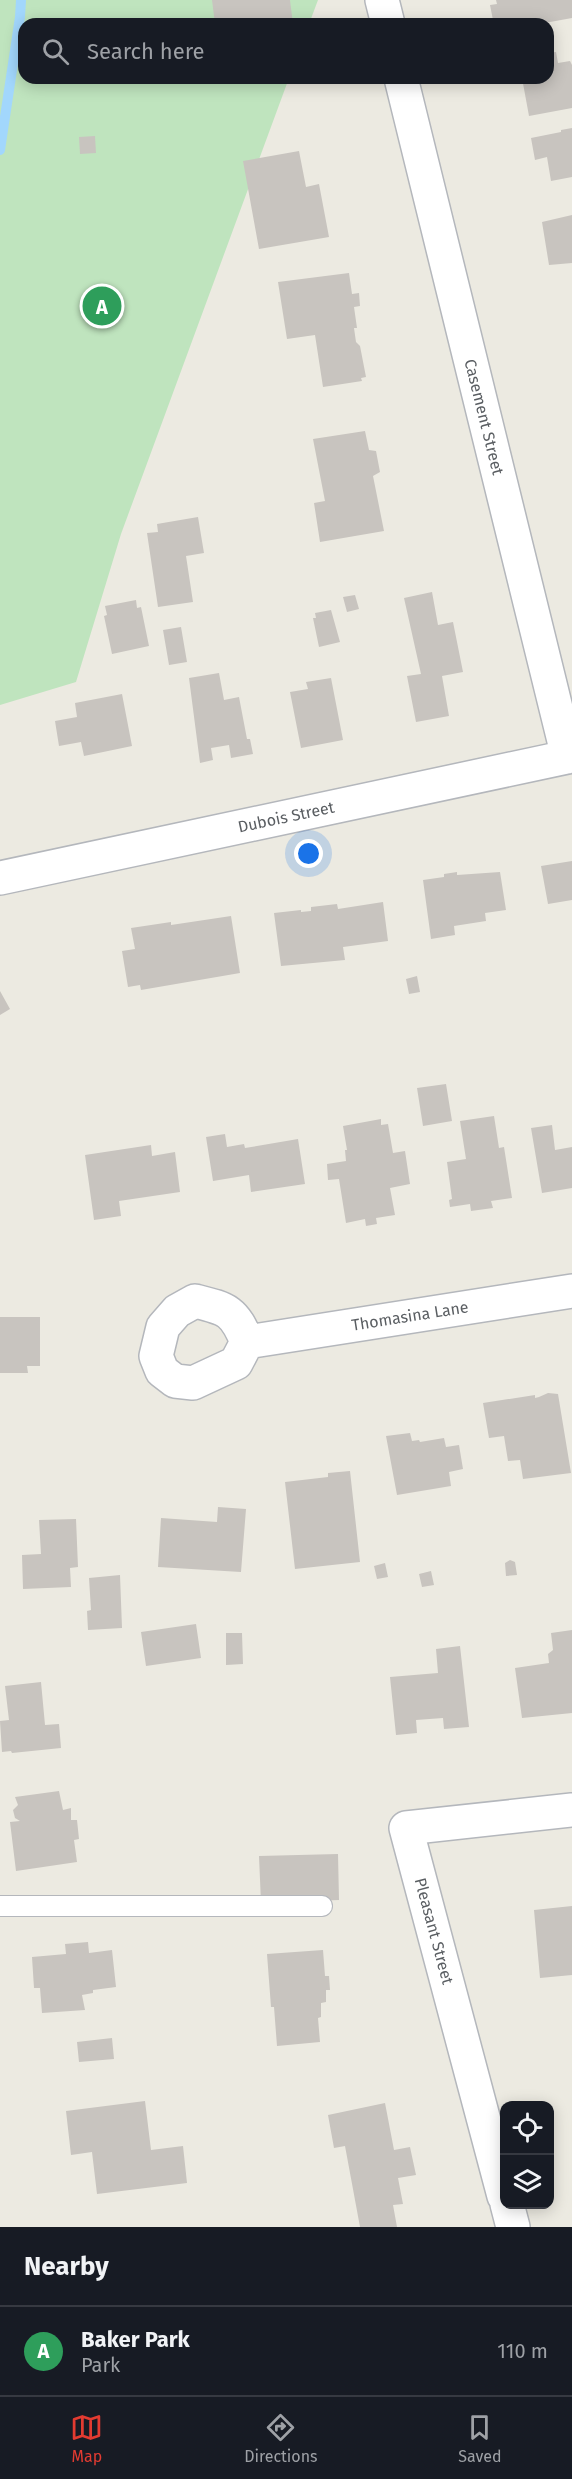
<!DOCTYPE html>
<html lang="en">
<head>
<meta charset="utf-8">
<style>
  :root { --surface:#171b24; --page:#20242c; --text:#f1f3f6; --muted:#9ea1a6; --line:#363941; --accent:#e33b31 }
  body { margin:0; font-family:"Fira Sans",sans-serif; background:var(--page); color:var(--text) }
  .controls { position:absolute; right:18px; bottom:18px; display:grid; overflow:hidden; border-radius:12px; box-shadow:0 3px 15px #0003 }
  .controls button { width:54px; height:54px; display:grid; place-items:center; padding:0; border:0; border-bottom:2px solid var(--line); background:var(--surface); color:var(--text); font:30px sans-serif }
  .you { position:absolute; left:309px; top:854px; width:21px; height:21px; margin:-15px; border:4px solid #fff; border-radius:50%; background:#1a73e8; box-shadow:0 0 0 9px #1a73e833 }
  .badge { display:grid; place-items:center; width:39px; height:39px; border-radius:50%; background:var(--accent); color:#fff; font-size:20px; font-weight:700 }
  .pin { position:absolute; translate:-50% -50%; border:3px solid #fff; box-shadow:0 2px 6px #0006 }
  .list { margin:0; padding:0; list-style:none }
  h2 { display:flex; justify-content:space-between; align-items:center; height:78px; margin:0; padding:0 24px; font-size:26px }
  h2 small { font-size:20px; font-weight:400; color:var(--muted) }
  .list li { display:grid; grid-template-columns:39px 1fr auto; gap:18px; align-items:center; box-sizing:border-box; height:90px; padding:0 24px; border-top:2px solid var(--line) }
  .list b { display:block; font-size:22px; white-space:nowrap }
  .list p { margin:0; font-size:20px; white-space:nowrap; color:var(--muted) }
  .list em { font-size:20px; font-style:normal; color:var(--muted) }
  .icon { flex:none; width:33px; height:33px; fill:none; stroke:currentColor; stroke-width:2; stroke-linecap:round; stroke-linejoin:round }
  .map { position:relative; flex:none; width:572px; height:2227px; overflow:hidden }
  .search { position:absolute; background:var(--surface); box-shadow:0 3px 15px #0003; left:18px; right:18px; top:18px; height:66px; display:flex; align-items:center; gap:15px; box-sizing:border-box; padding:0 21px; border-radius:18px; color:var(--muted); font-size:22px }
  .sheet { height:168px; background:var(--surface) }
  nav { display:flex; justify-content:space-around; align-items:center; box-sizing:border-box; height:84px; border-top:2px solid var(--line); background:var(--surface); font-size:16px; color:var(--muted) }
  nav a { display:grid; justify-items:center; gap:3px }
  nav .on { color:var(--accent) }
  .map>svg:first-child { display:block }
  .green { fill:#bfe4be }
  .lines { fill:none; stroke-linecap:round; stroke-linejoin:round }
  .stream { stroke:#a2d7fc; stroke-width:10 }
  .building { fill:#c8c4bf }
  .lane-casing { stroke:#b4b7bc; stroke-width:22 }
  .street-casing { stroke:#b4b7bc; stroke-width:36 }
  .lane { stroke:#fff; stroke-width:20 }
  .street { stroke:#fff; stroke-width:33 }
  .labels { text-anchor:middle; dominant-baseline:central; stroke-width:5; stroke-linejoin:round; paint-order:stroke }
  .street-label { font-size:16px; fill:#5a5e62; stroke:#fff }
</style>
</head>
<body>
<div class="map">
<svg width="572" height="2227" viewBox="0 0 572 2227">
  <rect width="100%" height="100%" fill="#eceae1"/>
  <path class="green" d="M0 0H318L309 24H24V78H289L121 534 76 682 0 705Z"/>
  <g class="lines">
    <path class="stream" d="M0 150 20 17 21 0"/>
  </g>
  <path class="building" d="M212 0H290L293 24H215Z
    M496 0H572V18L539 24H501L500 18 493 20 490 5 497 4Z
    M556 52 558 63 570 61 572 65V108L529 116 522 78H548V53Z
    M572 128V177L551 181 547 157 535 160 531 138 561 132V130Z
    M95 136 96 153 80 154 79 137Z
    M299 151 306 187 319 184 329 237 259 249 243 161Z
    M572 215V263L549 265 542 222Z
    M349 273 352 294 359 293 360 306 354 307 357 328H354L356 342 360 346 366 377 361 378 362 381 323 387 315 335 287 339 278 282Z
    M365 431 369 450 376 451 380 472 373 476 384 531 320 542 314 503 325 501 313 439Z
    M198 517 204 553 186 556 193 602 158 607 147 533 158 532 157 524Z
    M432 592 438 625 453 622 463 672 442 676 449 716 416 722 407 676 421 674 404 598Z
    M355 595 359 609 347 612 343 597Z
    M136 600 137 608 141 607 149 646 112 654 104 616 107 615 105 606Z
    M331 610 340 642 319 647 313 618H316L315 613Z
    M181 627 187 662 169 665 163 630Z
    M219 673 224 700 239 697 247 739H250L253 754 231 758 229 745 211 748 213 760 200 763 189 678Z
    M331 678 343 740 301 748 290 692 308 689 306 682Z
    M122 694 132 746 84 756 81 742 59 746 55 721 77 717 75 703Z
    M572 861V900L548 904 541 866Z
    M457 872V875L500 872 506 910 485 913 486 921 454 926 455 935 431 939 423 880 444 877V874Z
    M383 902 388 941 343 947 345 960 281 966 274 913 301 910V912L311 911V907L337 904 338 909Z
    M231 916 240 973 141 990 140 985 128 987 122 951 135 949 131 928 171 922V925Z
    M417 976 420 992 409 994 406 979Z
    M0 991 10 1009 0 1015Z
    M446 1084 452 1121 423 1126 417 1088Z
    M494 1116 499 1148 504 1147 512 1198 491 1201 493 1208 471 1211 470 1204 450 1207 449 1200 452 1199 447 1162 466 1159 460 1121Z
    M381 1119V1125L388 1124 393 1153 405 1151 410 1184 390 1188 395 1215 376 1218 377 1224 366 1226 365 1219 346 1223 339 1179 328 1180 327 1164 346 1161 345 1150H347L343 1126Z
    M552 1125 555 1150 572 1147V1188L542 1193 531 1128Z
    M225 1134 227 1147 244 1144 245 1148 298 1139 305 1184 251 1192 249 1175 213 1181 206 1137Z
    M151 1145 152 1156 175 1152 180 1192 119 1201 121 1216 94 1220 85 1155Z
    M0 1317H40V1366H27L28 1373H0Z
    M548 1393 558 1394 571 1473 523 1479 520 1460 508 1461 504 1436 489 1438 483 1403 535 1395V1398L539 1397Z
    M410 1433 412 1441 419 1440 420 1442 444 1438 446 1447 459 1445 463 1469 449 1472 451 1486 397 1495 386 1436Z
    M350 1471 360 1562 295 1569 285 1482 328 1477V1473Z
    M218 1507 246 1509 241 1572 158 1567 161 1518 217 1522Z
    M76 1519 78 1567 70 1568 71 1587 23 1589 22 1555 41 1554 39 1520Z
    M510 1560 515 1562 517 1575 506 1576 505 1563Z
    M385 1563 388 1577 377 1579 374 1566Z
    M431 1571 434 1585 422 1587 419 1574Z
    M120 1575 122 1628 88 1630 87 1611 91 1610 89 1578Z
    M196 1624 201 1658 146 1666 141 1632Z
    M572 1630V1713L522 1718 515 1668 549 1663 548 1654 553 1650 551 1633Z
    M226 1633H242L243 1664 226 1665Z
    M460 1646 469 1727 444 1729 443 1718 416 1720 417 1733 396 1735 390 1677 438 1673 436 1649Z
    M41 1682 45 1725 59 1724 61 1748 12 1753 11 1751 2 1752 0 1721 9 1720 5 1686Z
    M59 1791 63 1810 71 1808V1820H77L79 1839 74 1840 77 1862 16 1871 10 1822 20 1821 15 1818 13 1810 18 1805 15 1797Z
    M338 1854 339 1900 261 1903 259 1856Z
    M572 1906V1975L540 1978 534 1910Z
    M88 1942 89 1953 112 1950 116 1987 93 1990V1993L82 1995 85 2010 42 2013 40 1988H34L32 1957 66 1954 65 1944Z
    M323 1950 325 1976H329L330 1990H326V2002L321 2003V2017L318 2018 320 2042 277 2046 274 2007H271L267 1954Z
    M112 2038 114 2059 79 2062 77 2042Z
    M145 2101 151 2150 183 2146 187 2183 97 2194 92 2152 71 2155 66 2111Z
    M385 2103 394 2150 410 2147 416 2175 398 2178 403 2204 393 2205 397 2227H360L345 2146 334 2148 328 2115Z"/>
  <g class="lines">
    <defs>
      <path id="lane" d="M0 1906H322"/>
      <path id="street" d="M382 0 388 24
        M401 78 568 757
        M0 878 572 756
        M195 1301C227 1309 234 1310 247 1342L236 1363 193 1383 175 1381 162 1371 156 1356 163 1327 177 1311Z
        M247 1342 572 1291
        M504 2196 406 1828 572 1810
        M507 2204 513 2227"/>
    </defs>
    <use href="#lane" class="lane-casing"/>
    <use href="#street" class="street-casing"/>
    <use href="#lane" class="lane"/>
    <use href="#street" class="street"/>
  </g>
  <g class="labels">
    <g class="street-label">
      <text transform="translate(484 417) rotate(76)">Casement Street</text>
      <text transform="translate(286 817) rotate(-12)">Dubois Street</text>
      <text transform="translate(410 1316) rotate(-9)">Thomasina Lane</text>
      <text transform="translate(434 1931) rotate(75)">Pleasant Street</text>
    </g>
  </g>
</svg>
<div class="controls">
<button><svg class="icon" aria-label="locate" viewBox="0 0 24 24"><circle cx="12" cy="12" r="6"/><path d="M12 2v4M12 18v4M2 12h4M18 12h4"/></svg></button>
<button><svg class="icon" aria-label="layers" viewBox="0 0 24 24"><path d="M12 4l9 5-9 5-9-5zM3 14l9 5 9-5"/></svg></button>
</div>
<div class="you"></div>
<div class="pin badge" style="left:102px;top:306px;background:#2e9e5b">A</div>
<div class="search"><svg class="icon" aria-label="search" viewBox="0 0 24 24"><circle cx="10" cy="10" r="6"/><path d="M15 15l6 6"/></svg>Search here</div>
</div>
<section class="sheet">
<h2>Nearby<small></small></h2>
<ul class="list">
<li><span class="badge" style="background:#2e9e5b">A</span><div><b>Baker Park</b><p>Park</p></div><em>110 m</em></li>
</ul>
</section>
<nav>
<a class="on"><svg class="icon" aria-label="map" viewBox="0 0 24 24"><path d="M3 6l6-2 6 2 6-2v14l-6 2-6-2-6 2zM9 4v14M15 6v14"/></svg>Map</a>
<a><svg class="icon" aria-label="directions" viewBox="0 0 24 24"><path d="M12 3l9 9-9 9-9-9zM9 14v-3h6M13 9l2 2-2 2"/></svg>Directions</a>
<a><svg class="icon" aria-label="saved" viewBox="0 0 24 24"><path d="M7 4h10v16l-5-4-5 4z"/></svg>Saved</a>
</nav>
</body>
</html>
